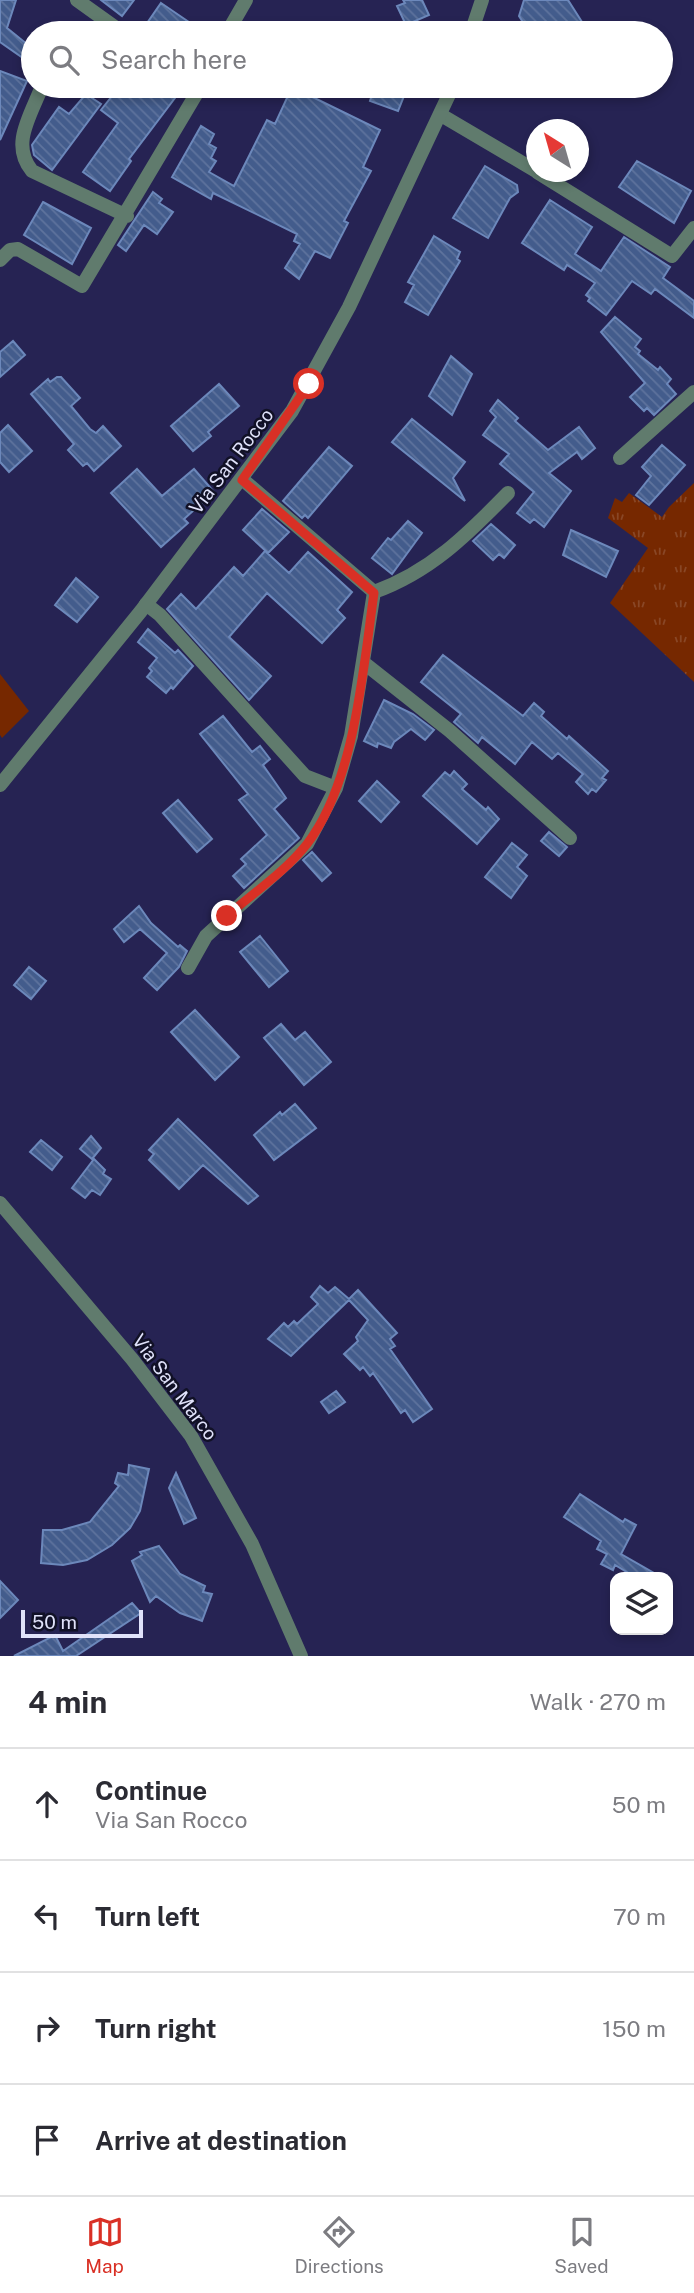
<!DOCTYPE html>
<html lang="en">
<head>
<meta charset="utf-8">
<style>
  :root { --surface:#fff; --page:#f7f7f7; --text:#2b2b33; --muted:#7c7c81; --line:#e1e1e2; --accent:#d93025 }
  body { margin:0; font-family:"Public Sans",sans-serif; background:var(--page); color:var(--text) }
  .controls { position:absolute; right:21px; bottom:21px; display:grid; overflow:hidden; border-radius:14px; box-shadow:0 4px 10px #0003 }
  .controls button { width:63px; height:63px; display:grid; place-items:center; padding:0; border:0; border-bottom:2px solid var(--line); background:var(--surface); color:var(--text); font:35px sans-serif }
  .compass { position:absolute; left:526px; top:119px; width:63px; height:63px; border-radius:50%; background:var(--surface); box-shadow:0 4px 10px #0003; rotate:323deg }
  .scale { position:absolute; left:21px; bottom:18px; width:122px; box-sizing:border-box; padding-left:7px; border:4px solid #e0e2fa; border-top:0; font-size:19px; line-height:24px; white-space:nowrap; color:#e0e2fa; -webkit-text-stroke:5px #111126; paint-order:stroke }
  .stop { position:absolute; width:21px; height:21px; margin:-16px; border:5px solid #d93025; border-radius:50%; background:#fff }
  .stop.end { background:#d93025; border-color:#fff; box-shadow:0 2px 7px #0008 }
  .list { margin:0; padding:0; list-style:none }
  h2 { display:flex; justify-content:space-between; align-items:center; height:91px; margin:0; padding:0 28px; font-size:30px }
  h2 small { font-size:23px; font-weight:400; color:var(--muted) }
  .list li { display:grid; grid-template-columns:46px 1fr auto; gap:21px; align-items:center; box-sizing:border-box; height:112px; padding:0 28px; border-top:2px solid var(--line) }
  .list b { display:block; font-size:26px; white-space:nowrap }
  .list p { margin:0; font-size:23px; white-space:nowrap; color:var(--muted) }
  .list em { font-size:23px; font-style:normal; color:var(--muted) }
  .icon { flex:none; width:38px; height:38px; fill:none; stroke:currentColor; stroke-width:2; stroke-linecap:round; stroke-linejoin:round }
  .map { position:relative; flex:none; width:694px; height:1656px; overflow:hidden }
  .search { position:absolute; background:var(--surface); box-shadow:0 4px 10px #0003; left:21px; right:21px; top:21px; height:77px; display:flex; align-items:center; gap:18px; box-sizing:border-box; padding:0 24px; border-radius:38px; color:var(--muted); font-size:26px }
  .sheet { height:539px; background:var(--surface) }
  nav { display:flex; justify-content:space-around; align-items:center; box-sizing:border-box; height:98px; border-top:2px solid var(--line); background:var(--surface); font-size:19px; color:var(--muted) }
  nav a { display:grid; justify-items:center; gap:4px }
  nav .on { color:var(--accent) }
  .map>svg:first-child { display:block }
  .grass { fill:url(#grass-tufts) }
  .pitch { fill:#762800 }
  .building { fill:url(#building-back-hatch); stroke:#6c88bb; stroke-width:2 }
  .lines { fill:none; stroke-linecap:round; stroke-linejoin:round }
  .minor { stroke:#607b6d; stroke-width:14 }
  .tertiary { stroke:#607b6d; stroke-width:14 }
  .route { stroke:#d93025; stroke-width:9 }
  .labels { text-anchor:middle; dominant-baseline:central; stroke-width:5; stroke-linejoin:round; paint-order:stroke }
  .street-label { font-size:19px; fill:#e0e2fa; stroke:#111126 }
</style>
</head>
<body>
<div class="map">
<svg width="694" height="1656" viewBox="0 0 694 1656">
  <defs>
    <pattern id="grass-tufts" width="24" height="20" patternUnits="userSpaceOnUse" patternTransform="scale(1.75)"><rect width="24" height="20" fill="#762800"/><path d="M3 7l-1-3M5 7V3M7 7l1-3M15 17l-1-3M17 17v-4M19 17l1-3" fill="none" stroke="#894726"/></pattern>
    <pattern id="building-back-hatch" width="6" height="6" patternUnits="userSpaceOnUse" patternTransform="scale(1.75)"><rect width="6" height="6" fill="#435c8c"/><path d="M-1 5l2 2M0 0l6 6M5-1l2 2" fill="none" stroke="#5e739d"/></pattern>
  </defs>
  <rect width="100%" height="100%" fill="#262353"/>
  <path class="grass" d="M694 483V682L610 603 648 548 608 518 615 498 622 502 629 493 662 517 669 507Z"/>
  <path class="pitch" d="M0 674 29 711 2 738 0 735Z"/>
  <path class="building" d="M0 0H16L7 28 33 49V65L0 42Z
    M101 0H134L122 16Z
    M403 0H422L429 15 406 25 397 6 405 3Z
    M524 0H568L589 33H530L519 16Z
    M161 3 205 33H150L143 29Z
    M0 71 27 81 0 140Z
    M120 86H160L175 98 129 159 131 161 110 191 83 172 118 123 101 110Z
    M375 86H408L398 111 370 101Z
    M292 87 380 130 363 167 371 171 344 221 348 223 330 258 315 251 299 279 285 268 300 244 294 241 297 234 213 193 211 199 172 177 201 126 214 134 209 144 216 148 211 158 216 161 209 172 234 186 267 120 275 124Z
    M86 94 101 104 52 170 34 155 32 145 59 107 69 114Z
    M637 161 691 191 674 223 619 187Z
    M485 166 517 185 518 192 510 198 488 238 453 218Z
    M153 192 162 199 159 203 173 212 157 234 144 225 126 251 118 245Z
    M550 200 592 227 575 254 601 271 624 237 670 267 663 278 694 301V318L655 289 651 294 632 281 606 315 588 301 590 298 586 295 595 283 567 265 564 270 522 243Z
    M43 202 91 228 72 264 24 235Z
    M434 236 460 252 457 259 460 261 428 315 405 302 414 285 408 282Z
    M615 317 641 339 635 347 640 351 638 354 658 370 660 367 671 379 667 384 676 394 654 415 647 408 644 411 630 397 645 383 601 332Z
    M13 341 25 355 0 377V352Z
    M451 356 472 374 452 415 429 396Z
    M57 377H61L80 398 71 406 90 429 96 433 103 426 121 446 94 471 87 463 83 466 68 450 74 444 31 394 48 379 50 382Z
    M219 384 239 406 208 432 211 436 193 451 171 426Z
    M498 400 518 418 515 421 548 450 579 427 595 448 582 459 577 452 549 473 571 491 544 527 534 519 530 523 517 513 534 492 500 464 509 454 483 435 496 417 490 411Z
    M412 419 465 462 453 478 465 501 392 442Z
    M8 425 32 451 9 472 0 462V433Z
    M662 445 685 465 649 505 636 495 651 476 642 467Z
    M329 447 352 466 308 518 305 515 302 518 283 501Z
    M137 469 162 496 194 469 214 492 184 519 188 523 161 547 111 493Z
    M262 509 289 532 268 553 243 530Z
    M408 521 422 533 392 574 372 558 388 538 391 540Z
    M491 524 515 545 504 558 499 554 493 560 473 541Z
    M571 530 618 551 606 577 563 555Z
    M265 551 289 573 308 552 352 592 337 610 345 618 322 643 267 593 229 637 271 676 249 700 167 609 181 594 196 609 234 567 243 576Z
    M76 578 98 597 77 622 55 605Z
    M148 629 175 653 178 650 193 666 173 689 171 687 166 693 147 677 152 671 149 668 157 658 138 642Z
    M443 655 523 716 534 703 544 712 541 716 567 739 569 736 608 771 602 778 606 780 596 792 592 789 588 794 576 782 583 774 558 753 552 759 532 742 515 764 482 737 478 743 454 722 461 714 421 682Z
    M384 700 413 714 434 730 425 740 411 729 394 742 391 748 378 743 377 747 364 741Z
    M223 716 252 752 260 746 270 759 263 765 286 798 274 809 299 838 244 888 233 876 246 864 241 859 267 835 239 800 248 794 200 734Z
    M454 771 467 784 462 789 486 810 488 807 499 819 477 844 423 796 445 772 450 776Z
    M377 781 399 802 381 822 359 801Z
    M178 800 212 839 197 852 163 813Z
    M549 832 567 847 559 856 541 841Z
    M512 843 527 855 517 867 527 876 511 898 485 877Z
    M312 852 331 873 322 881 303 860Z
    M139 906 151 923 178 947 180 945 187 951 179 967 157 990 144 978 167 953 140 929 124 942 114 929Z
    M260 936 288 971 269 987 240 952Z
    M29 967 46 981 31 999 14 985Z
    M195 1010 239 1057 215 1080 171 1032Z
    M281 1024 295 1040 305 1032 331 1062 304 1085 264 1038Z
    M295 1104 316 1128 274 1160 254 1135 280 1112 282 1115Z
    M178 1119 258 1196 248 1204 203 1165 179 1189 149 1160 154 1154 149 1150Z
    M91 1136 101 1148 92 1159 80 1149Z
    M41 1140 62 1157 52 1170 30 1152Z
    M94 1159 105 1170 103 1174 111 1179 100 1195 92 1190 85 1198 72 1188Z
    M320 1286 328 1293 335 1287 349 1299 358 1290 397 1333 390 1339 395 1346 390 1349 432 1409 413 1422 405 1410 401 1413 373 1373 370 1376 363 1367 360 1370 344 1354 358 1341 356 1337 368 1320 349 1300 291 1356 268 1339 284 1323 288 1327 294 1321 297 1324 318 1304 311 1297Z
    M336 1391 345 1402 329 1413 321 1402Z
    M129 1465 149 1469 140 1511 130 1528 112 1545 87 1560 63 1565 41 1563 43 1530H62L90 1522 119 1486 115 1483 118 1473 128 1475Z
    M176 1473 196 1518 184 1524 169 1488Z
    M580 1494 623 1522 625 1519 636 1525 621 1554 661 1577H635L615 1565 613 1570 601 1564 607 1554 597 1549 601 1541 564 1517Z
    M159 1546 180 1574 205 1586 203 1592 212 1594 202 1621 180 1613 156 1596 150 1602 132 1561 142 1555 140 1552Z
    M0 1581 18 1600 0 1618Z
    M132 1603 141 1613 76 1656H14L55 1635 63 1651Z"/>
  <g class="lines">
    <path class="minor" d="M77 0 123 33
      M227 33 246 0
      M40 91C29 118 11 146 32 171L127 216
      M441 115 536 171
      M537 172 672 256 694 228
      M0 260 10 250 18 249 82 286 201 86
      M620 458 694 392
      M374 592C430 572 467 535 508 493
      M146 604 160 615 305 776 336 788
      M364 663 450 731 570 838
      M188 968 206 936 307 844 336 788 351 736 374 592 242 479
      M0 1203 132 1359 191 1436 252 1544 301 1656"/>
    <path class="tertiary" d="M471 33 482 0
      M0 785 141 611 292 411 349 307 453 86"/>
  </g>
  <g class="lines">
    <path class="route" d="M227 916C253 893 285 872 307 844 355 782 363 669 374 593L242 480 309 384"/>
  </g>
  <g class="labels">
    <g class="street-label">
      <text transform="translate(231 461) rotate(-53)">Via San Rocco</text>
      <text transform="translate(175 1387) rotate(53)">Via San Marco</text>
    </g>
  </g>
</svg>
<div class="controls">
<button><svg class="icon" aria-label="layers" viewBox="0 0 24 24"><path d="M12 4l9 5-9 5-9-5zM3 14l9 5 9-5"/></svg></button>
</div>
<svg class="compass" viewBox="-18 -18 36 36"><path d="M0-13l5 13h-10z" fill="#e53935"/><path d="M0 13l5-13h-10z" fill="#7c7c81"/></svg>
<div class="scale">50 m</div>
<div class="stop" style="left:309px;top:384px"></div>
<div class="stop end" style="left:227px;top:916px"></div>
<div class="search"><svg class="icon" aria-label="search" viewBox="0 0 24 24"><circle cx="10" cy="10" r="6"/><path d="M15 15l6 6"/></svg>Search here</div>
</div>
<section class="sheet">
<h2>4 min<small>Walk · 270 m</small></h2>
<ul class="list">
<li><svg class="icon" aria-label="ahead" viewBox="0 0 24 24"><path d="M12 20V5M6 11l6-6 6 6"/></svg><div><b>Continue</b><p>Via San Rocco</p></div><em>50 m</em></li>
<li><svg class="icon" aria-label="left" viewBox="0 0 24 24"><path d="M17 20v-9H6M10 6l-5 5 5 5"/></svg><div><b>Turn left</b></div><em>70 m</em></li>
<li><svg class="icon" aria-label="right" viewBox="0 0 24 24"><path d="M7 20v-9h11M14 6l5 5-5 5"/></svg><div><b>Turn right</b></div><em>150 m</em></li>
<li><svg class="icon" aria-label="arrive" viewBox="0 0 24 24"><path d="M6 21V4h12l-3 4 3 4H6"/></svg><div><b>Arrive at destination</b></div></li>
</ul>
</section>
<nav>
<a class="on"><svg class="icon" aria-label="map" viewBox="0 0 24 24"><path d="M3 6l6-2 6 2 6-2v14l-6 2-6-2-6 2zM9 4v14M15 6v14"/></svg>Map</a>
<a><svg class="icon" aria-label="directions" viewBox="0 0 24 24"><path d="M12 3l9 9-9 9-9-9zM9 14v-3h6M13 9l2 2-2 2"/></svg>Directions</a>
<a><svg class="icon" aria-label="saved" viewBox="0 0 24 24"><path d="M7 4h10v16l-5-4-5 4z"/></svg>Saved</a>
</nav>
</body>
</html>
